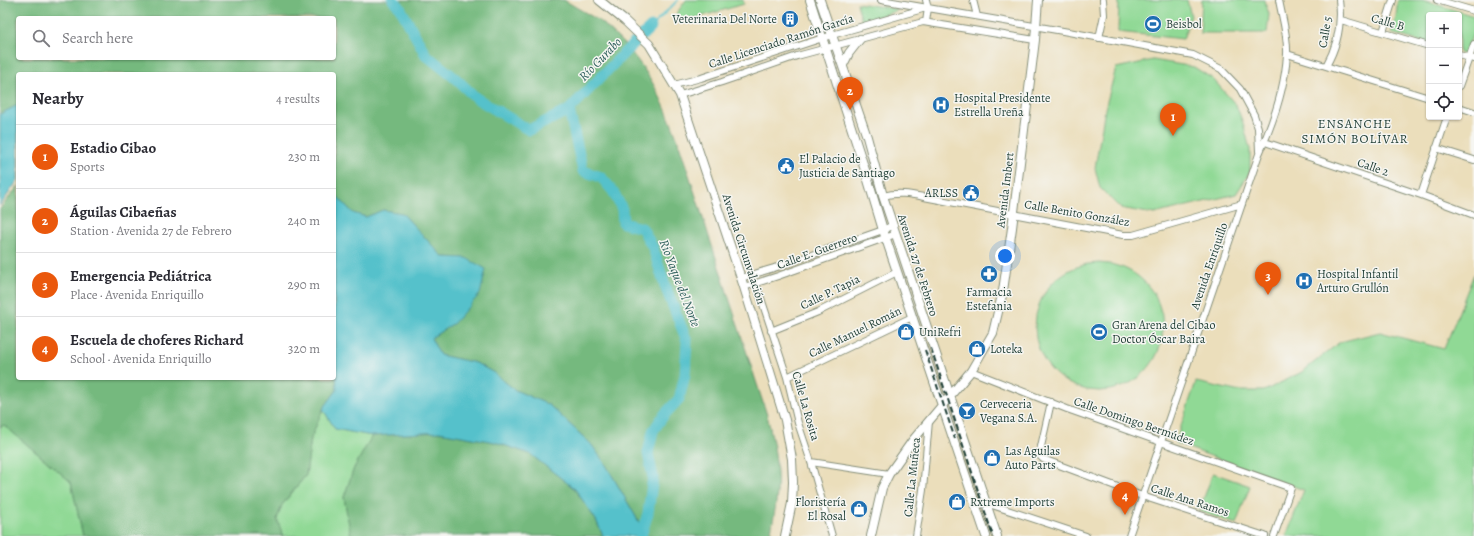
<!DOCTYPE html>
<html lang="en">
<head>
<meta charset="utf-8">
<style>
  :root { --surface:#fff; --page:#f7f7f7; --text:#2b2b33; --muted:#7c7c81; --line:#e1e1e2; --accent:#ea580c }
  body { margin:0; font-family:Alegreya,serif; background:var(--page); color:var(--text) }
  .controls { position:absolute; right:12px; top:12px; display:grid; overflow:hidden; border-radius:4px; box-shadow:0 1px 3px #0004 }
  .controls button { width:36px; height:36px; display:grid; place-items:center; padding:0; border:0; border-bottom:1px solid var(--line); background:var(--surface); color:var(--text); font:20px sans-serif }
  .you { position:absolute; left:1005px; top:256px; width:14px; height:14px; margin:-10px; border:3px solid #fff; border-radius:50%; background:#1a73e8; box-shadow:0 0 0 6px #1a73e833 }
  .badge { display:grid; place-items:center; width:26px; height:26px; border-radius:50%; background:var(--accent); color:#fff; font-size:13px; font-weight:700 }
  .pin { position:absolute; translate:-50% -33px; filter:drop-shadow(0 1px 2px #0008) }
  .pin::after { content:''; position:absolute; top:21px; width:14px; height:12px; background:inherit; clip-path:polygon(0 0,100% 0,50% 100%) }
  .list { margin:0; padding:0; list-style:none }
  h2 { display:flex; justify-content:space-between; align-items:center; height:52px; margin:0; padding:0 16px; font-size:17px }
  h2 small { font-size:13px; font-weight:400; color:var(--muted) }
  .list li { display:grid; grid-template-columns:26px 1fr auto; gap:12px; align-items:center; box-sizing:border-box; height:64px; padding:0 16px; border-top:1px solid var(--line) }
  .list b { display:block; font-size:15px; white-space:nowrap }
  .list p { margin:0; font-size:13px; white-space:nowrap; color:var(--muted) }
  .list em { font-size:13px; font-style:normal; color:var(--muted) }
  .icon { flex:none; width:22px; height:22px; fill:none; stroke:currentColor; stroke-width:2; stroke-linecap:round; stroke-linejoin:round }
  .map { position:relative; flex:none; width:1474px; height:536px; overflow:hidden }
  .search { position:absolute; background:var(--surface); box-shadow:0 1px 3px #0004; left:16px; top:16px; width:320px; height:44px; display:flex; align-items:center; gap:10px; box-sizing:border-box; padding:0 14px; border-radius:4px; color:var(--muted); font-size:15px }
  .panel { position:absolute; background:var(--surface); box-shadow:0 1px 3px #0004; left:16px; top:72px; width:320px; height:308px; border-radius:4px }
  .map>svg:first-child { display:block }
  .green { fill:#90d995; stroke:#588b64 }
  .forest { fill:#74b97e; stroke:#4a7b59; fill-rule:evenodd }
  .water { fill:#54c1cb; stroke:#3a7f80 }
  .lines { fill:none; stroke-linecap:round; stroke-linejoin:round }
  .stream { stroke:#54c1cb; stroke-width:2 }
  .river { stroke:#54c1cb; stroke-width:11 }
  .minor-casing { stroke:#858e78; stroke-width:8 }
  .major-casing { stroke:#858e78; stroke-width:10 }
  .minor { stroke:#fff; stroke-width:6 }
  .major { stroke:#fff; stroke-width:8 }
  .rail { stroke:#1f3d34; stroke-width:2; stroke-dasharray:6 3; stroke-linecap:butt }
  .labels { text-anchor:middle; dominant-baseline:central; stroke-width:3; stroke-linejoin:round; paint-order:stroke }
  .poi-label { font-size:12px; fill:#1f3d34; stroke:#f6f6f2; text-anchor:start }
  .street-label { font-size:12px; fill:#1f3d34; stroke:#f6f6f2 }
  .water-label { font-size:13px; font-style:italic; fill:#2c5e5a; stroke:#f6f6f2 }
  .neighbourhood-label { font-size:13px; letter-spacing:1px; fill:#1f3d34; stroke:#f6f6f2 }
</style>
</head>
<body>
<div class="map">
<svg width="1474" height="536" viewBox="0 0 1474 536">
  <rect width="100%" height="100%" fill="#f6f6f2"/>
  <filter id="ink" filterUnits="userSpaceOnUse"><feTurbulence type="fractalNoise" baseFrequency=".025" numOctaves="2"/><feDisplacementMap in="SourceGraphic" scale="8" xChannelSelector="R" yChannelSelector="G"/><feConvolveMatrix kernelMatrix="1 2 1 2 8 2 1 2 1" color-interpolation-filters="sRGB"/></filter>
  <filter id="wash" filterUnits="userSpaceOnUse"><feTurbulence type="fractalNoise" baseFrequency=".012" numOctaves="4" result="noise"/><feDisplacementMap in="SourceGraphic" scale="16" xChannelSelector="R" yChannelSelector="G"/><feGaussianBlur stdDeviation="0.9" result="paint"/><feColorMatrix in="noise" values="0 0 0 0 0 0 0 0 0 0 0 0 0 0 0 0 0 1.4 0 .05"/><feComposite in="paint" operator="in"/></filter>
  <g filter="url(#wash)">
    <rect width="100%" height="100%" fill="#ebdebb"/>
    <path class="green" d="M686 0H743L744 4 682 22 674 17Z
      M1119 0H1187L1191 16 1183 39 1118 32Z
      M1202 0H1264L1269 14 1267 33H1200Z
      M1398 0H1422L1474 16V31L1465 55 1459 53V15H1429V44L1391 33 1396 16Z
      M857 3 897 9 898 10 862 22Z
      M1153 60 1194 67 1213 79 1236 105 1243 123 1250 149V172L1236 194 1154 214 1120 208 1100 188 1095 168 1105 109 1116 68Z
      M1035 327a64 64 0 1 1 128 0a64 64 0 1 1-128 0Z
      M1474 274V536H1286L1304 490 1175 443 1196 382 1236 391H1264L1302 372 1340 342 1380 332 1444 349Z
      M323 409 335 429 372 436 354 468 344 497 351 536H283L277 519 282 505 306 475 311 438Z
      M4 425 71 482 83 536H0V427Z
      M1213 473 1250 486 1236 524 1199 511Z"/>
    <path class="forest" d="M0 0H564C575 7 587 13 598 20 607 27 615 35 623 43 652 74 664 103 678 141L767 415C773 440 779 467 777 493 776 507 773 522 770 536H647L606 465 591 444 549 405 515 390 494 373 476 363 440 355 431 338 454 323 466 258 443 257 402 213 383 210 366 217 353 213 338 197 334 195V74H18V105L0 114ZM18 18H334V58H18Z
      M18 186V378H334V352L335 354 337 390 323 409 311 438 306 475 282 505 277 519 283 536H83L71 482 4 425 0 427V209Z
      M439 432 495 442 530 454 575 489 596 520 603 536H351L344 497 354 468 372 436Z"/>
    <path class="water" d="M18 105V180L0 206V114Z
      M334 195 338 197 353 213 366 217 383 210 402 213 443 257 466 258 486 269 480 294 454 323 431 338 440 355 476 363 494 373 515 390 549 405 591 444 606 465 647 536H603L596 520 575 489 530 454 495 442 439 432 372 436 335 429 323 409 337 390 335 354 334 352Z"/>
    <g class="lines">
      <path class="stream" d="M651 27 678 0"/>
      <path class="river" d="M393 0 399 6 426 55 455 78 476 98 529 130 569 110 583 171 601 177 613 191 622 209 623 223 642 228 653 248 665 286 687 341 685 375 679 399 664 415 653 431 648 453 653 477 648 513 641 536
        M569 110 627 50 651 27"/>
    </g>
  </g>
  <g filter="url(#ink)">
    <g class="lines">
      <defs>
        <path id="minor" d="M881 0 1063 31 1193 55 1221 69 1240 89 1254 115 1258 128 1259 151
          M973 0 977 16
          M1437 0 1474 11
          M1341 20 1429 46
          M926 22 928 8 926 0
          M1383 32 1393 0
          M1099 38 1104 15 1103 0
          M1287 54 1429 98
          M1459 55 1474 59
          M1326 66C1338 45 1342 23 1339 0
          M674 85 701 78 832 35 926 8
          M1459 86 1474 44
          M680 95 722 82 797 56 923 22 1035 40
          M1459 107 1474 112
          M1265 142 1421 195 1474 215
          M1436 148 1474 160
          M1421 195 1447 117
          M883 196C898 192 909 194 924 197L1123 235H1133L1242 204
          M741 278 774 268 883 230 893 225
          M756 283 787 377 798 423 811 462 832 536
          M744 287 778 276 896 234
          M771 331 818 312 897 272
          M971 371 1067 409 1291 488 1274 536
          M787 377 912 317
          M1051 402 1040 451V456L1043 459 1142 496 1265 536
          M811 462 889 474
          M975 505 986 503 1086 536
          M916 536 923 490 929 421
          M1129 536 1259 154C1273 123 1285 89 1287 54 1288 36 1282 17 1279 0"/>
        <path id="major" d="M599 0 625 21 649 44 680 95 744 287 785 420 792 459 793 482 792 503 785 536
          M810 0 865 170 883 230 986 536
          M820 0 867 137 883 196 997 536
          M843 65 849 53 860 39
          M871 536 882 488 889 474 913 440 971 371 993 333 1003 291 1012 228 1035 40 1038 0"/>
      </defs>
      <use href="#minor" class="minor-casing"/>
      <use href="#major" class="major-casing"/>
      <use href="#minor" class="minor"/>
      <use href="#major" class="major"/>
      <path class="rail" d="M931 348 993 536
        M925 350 955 439"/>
    </g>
  </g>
  <defs>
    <symbol id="building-disc" viewBox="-11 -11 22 22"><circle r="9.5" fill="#1f6fb2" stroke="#f6f6f2"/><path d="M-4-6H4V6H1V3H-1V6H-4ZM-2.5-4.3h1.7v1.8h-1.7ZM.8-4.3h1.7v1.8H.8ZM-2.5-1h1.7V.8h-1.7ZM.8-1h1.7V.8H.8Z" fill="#fff"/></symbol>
    <symbol id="stadium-disc" viewBox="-11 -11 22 22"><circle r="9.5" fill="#1f6fb2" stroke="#f6f6f2"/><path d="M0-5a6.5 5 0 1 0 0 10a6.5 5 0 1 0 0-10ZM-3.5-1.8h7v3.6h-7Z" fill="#fff"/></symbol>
    <symbol id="hospital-disc" viewBox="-11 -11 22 22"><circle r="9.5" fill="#1f6fb2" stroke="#f6f6f2"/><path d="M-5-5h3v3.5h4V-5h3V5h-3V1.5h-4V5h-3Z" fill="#fff"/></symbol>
    <symbol id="civic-disc" viewBox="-11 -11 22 22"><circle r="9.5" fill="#1f6fb2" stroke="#f6f6f2"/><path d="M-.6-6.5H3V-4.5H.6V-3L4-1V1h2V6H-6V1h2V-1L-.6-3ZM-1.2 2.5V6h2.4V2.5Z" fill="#fff"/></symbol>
    <symbol id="pharmacy-disc" viewBox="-11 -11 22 22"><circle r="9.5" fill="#1f6fb2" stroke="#f6f6f2"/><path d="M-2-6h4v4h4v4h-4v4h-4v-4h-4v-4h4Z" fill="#fff"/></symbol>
    <symbol id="shop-disc" viewBox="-11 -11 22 22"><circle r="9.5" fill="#1f6fb2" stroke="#f6f6f2"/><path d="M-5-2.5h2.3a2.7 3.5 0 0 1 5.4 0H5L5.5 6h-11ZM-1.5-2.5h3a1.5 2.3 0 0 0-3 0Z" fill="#fff"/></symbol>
    <symbol id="bar-disc" viewBox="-11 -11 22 22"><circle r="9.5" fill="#1f6fb2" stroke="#f6f6f2"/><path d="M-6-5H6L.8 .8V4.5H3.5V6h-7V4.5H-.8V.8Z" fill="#fff"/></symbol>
  </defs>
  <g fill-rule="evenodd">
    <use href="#building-disc" x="780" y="9" width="20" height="20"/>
    <use href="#stadium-disc" x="1143" y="14" width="20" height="20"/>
    <use href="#hospital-disc" x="931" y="95" width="20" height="20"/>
    <use href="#civic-disc" x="776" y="156" width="20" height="20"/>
    <use href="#civic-disc" x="961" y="183" width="20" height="20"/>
    <use href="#pharmacy-disc" x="979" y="264" width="20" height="20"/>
    <use href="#hospital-disc" x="1294" y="271" width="20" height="20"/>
    <use href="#shop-disc" x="896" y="322" width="20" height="20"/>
    <use href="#stadium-disc" x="1089" y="322" width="20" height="20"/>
    <use href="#shop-disc" x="967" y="339" width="20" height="20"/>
    <use href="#bar-disc" x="957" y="401" width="20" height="20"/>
    <use href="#shop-disc" x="982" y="448" width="20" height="20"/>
    <use href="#shop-disc" x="947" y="492" width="20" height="20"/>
    <use href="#shop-disc" x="849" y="499" width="20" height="20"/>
  </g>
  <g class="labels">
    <g class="poi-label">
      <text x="777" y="19" text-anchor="end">Veterinaria Del Norte</text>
      <text x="1166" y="24">Beisbol</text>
      <text x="954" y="98">Hospital Presidente<tspan x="954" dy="14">Estrella Ureña</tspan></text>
      <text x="799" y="159">El Palacio de<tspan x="799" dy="14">Justicia de Santiago</tspan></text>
      <text x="958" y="193" text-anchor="end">ARLSS</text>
      <text x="1317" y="274">Hospital Infantil<tspan x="1317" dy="14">Arturo Grullón</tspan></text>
      <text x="989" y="292" text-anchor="middle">Farmacia<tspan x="989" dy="14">Estefania</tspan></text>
      <text x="1112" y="325">Gran Arena del Cibao<tspan x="1112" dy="14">Doctor Óscar Baira</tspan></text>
      <text x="919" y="332">UniRefri</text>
      <text x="990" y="349">Loteka</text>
      <text x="980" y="404">Cerveceria<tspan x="980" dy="14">Vegana S.A.</tspan></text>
      <text x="1005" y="451">Las Aguilas<tspan x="1005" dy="14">Auto Parts</tspan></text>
      <text x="846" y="502" text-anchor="end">Floristería<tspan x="846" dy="14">El Rosal</tspan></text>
      <text x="970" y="502">Rxtreme Imports</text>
    </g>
    <g class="street-label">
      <text transform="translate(1388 22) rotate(16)">Calle B</text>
      <text transform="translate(1325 32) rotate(-80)">Calle 5</text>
      <text transform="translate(781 41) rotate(-18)">Calle Licenciado Ramón García</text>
      <text transform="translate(1373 167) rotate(19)">Calle 2</text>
      <text transform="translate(1005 190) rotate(-83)">Avenida Imbert</text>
      <text transform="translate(1077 213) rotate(10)">Calle Benito González</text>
      <text transform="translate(744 249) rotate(72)">Avenida Circunvalación</text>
      <text transform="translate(817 251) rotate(-20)">Calle E. Guerrero</text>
      <text transform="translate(918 265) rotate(72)">Avenida 27 de Febrero</text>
      <text transform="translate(1209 266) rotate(-71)">Avenida Enriquillo</text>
      <text transform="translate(830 292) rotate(-26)">Calle P. Tapia</text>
      <text transform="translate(855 332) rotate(-26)">Calle Manuel Román</text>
      <text transform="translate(806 406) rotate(74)">Calle La Rosita</text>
      <text transform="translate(1134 421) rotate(19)">Calle Domingo Bermúdez</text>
      <text transform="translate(912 477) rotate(-84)">Calle La Muñeca</text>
      <text transform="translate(1190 500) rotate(18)">Calle Ana Ramos</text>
    </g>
    <g class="water-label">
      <text transform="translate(600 59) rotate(-46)">Río Gurabo</text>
      <text transform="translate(680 283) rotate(69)">Río Yaque del Norte</text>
    </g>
    <g class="neighbourhood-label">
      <text x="1355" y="123">ENSANCHE<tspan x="1355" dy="15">SIMÓN BOLÍVAR</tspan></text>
    </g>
  </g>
</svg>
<div class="controls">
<button>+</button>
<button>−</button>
<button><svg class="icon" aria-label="locate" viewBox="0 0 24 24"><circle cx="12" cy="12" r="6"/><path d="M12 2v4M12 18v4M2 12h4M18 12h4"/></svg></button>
</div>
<div class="you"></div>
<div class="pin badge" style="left:1173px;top:136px">1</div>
<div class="pin badge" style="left:850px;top:110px">2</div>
<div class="pin badge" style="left:1268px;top:295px">3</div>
<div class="pin badge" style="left:1125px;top:515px">4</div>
<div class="search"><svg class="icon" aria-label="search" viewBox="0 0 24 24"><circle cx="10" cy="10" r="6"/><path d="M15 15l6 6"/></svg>Search here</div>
<section class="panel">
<h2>Nearby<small>4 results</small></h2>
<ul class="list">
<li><span class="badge">1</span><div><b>Estadio Cibao</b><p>Sports</p></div><em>230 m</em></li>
<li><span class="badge">2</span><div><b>Águilas Cibaeñas</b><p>Station · Avenida 27 de Febrero</p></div><em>240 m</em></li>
<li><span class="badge">3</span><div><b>Emergencia Pediátrica</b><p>Place · Avenida Enriquillo</p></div><em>290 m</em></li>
<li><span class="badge">4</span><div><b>Escuela de choferes Richard</b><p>School · Avenida Enriquillo</p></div><em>320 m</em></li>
</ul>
</section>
</div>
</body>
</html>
